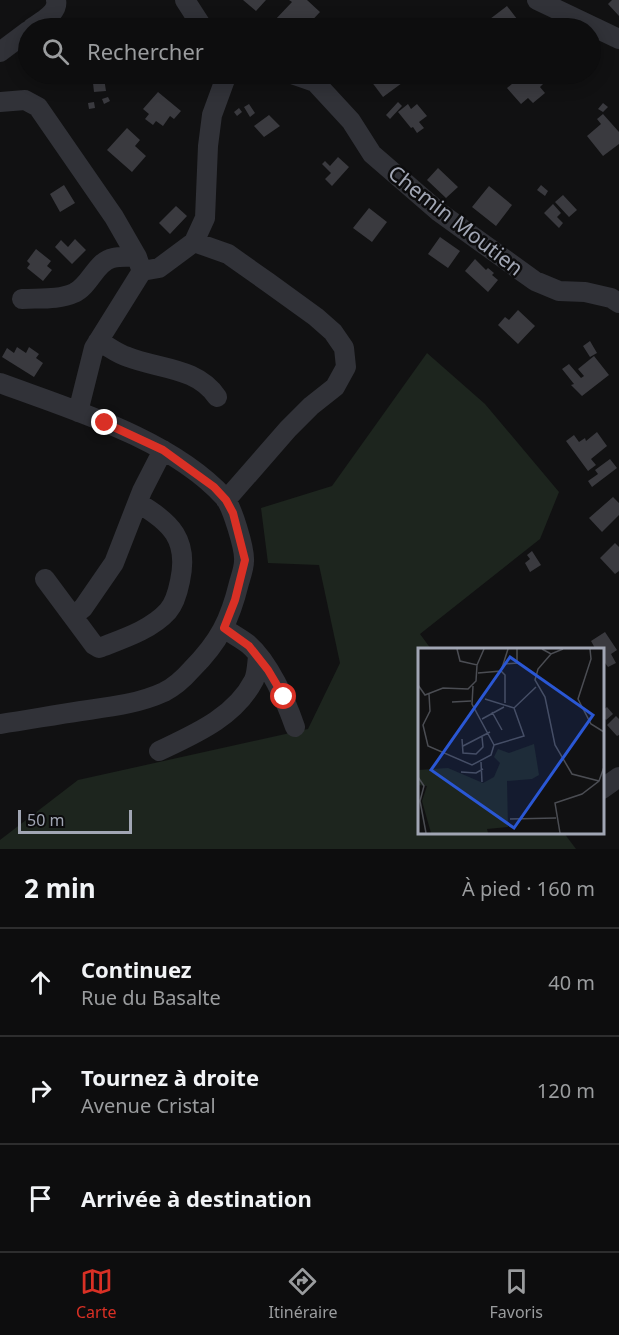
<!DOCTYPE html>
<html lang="fr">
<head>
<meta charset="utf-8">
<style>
  :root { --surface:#0d0d0e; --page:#1b1b1c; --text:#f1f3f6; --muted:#9a9c9e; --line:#2d2d2e; --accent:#d93025 }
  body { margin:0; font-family:"Noto Sans",sans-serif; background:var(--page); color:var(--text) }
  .scale { position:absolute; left:18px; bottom:15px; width:114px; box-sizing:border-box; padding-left:6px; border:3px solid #a1a6b4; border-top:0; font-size:16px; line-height:21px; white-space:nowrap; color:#a1a6b4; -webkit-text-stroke:4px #0c0c0d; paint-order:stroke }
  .stop { position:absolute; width:18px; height:18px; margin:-14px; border:4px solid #d93025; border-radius:50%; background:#fff }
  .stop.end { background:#d93025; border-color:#fff; box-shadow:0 2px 6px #0008 }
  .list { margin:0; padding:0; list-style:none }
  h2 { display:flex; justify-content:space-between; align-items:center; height:78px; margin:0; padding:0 24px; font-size:26px }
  h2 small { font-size:20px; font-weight:400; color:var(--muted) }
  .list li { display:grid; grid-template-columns:39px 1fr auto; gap:18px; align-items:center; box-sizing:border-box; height:108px; padding:0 24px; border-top:2px solid var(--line) }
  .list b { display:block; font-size:22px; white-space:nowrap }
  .list p { margin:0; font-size:20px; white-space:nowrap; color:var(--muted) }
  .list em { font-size:20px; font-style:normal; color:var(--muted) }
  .icon { flex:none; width:33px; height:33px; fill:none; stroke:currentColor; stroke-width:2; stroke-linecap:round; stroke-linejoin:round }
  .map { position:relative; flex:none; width:619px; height:849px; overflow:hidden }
  .search { position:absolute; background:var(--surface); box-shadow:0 3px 15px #0003; left:18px; right:18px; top:18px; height:66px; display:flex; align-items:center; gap:15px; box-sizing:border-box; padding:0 21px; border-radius:33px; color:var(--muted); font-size:22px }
  .sheet { height:402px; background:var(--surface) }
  nav { display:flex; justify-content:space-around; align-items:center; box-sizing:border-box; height:84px; border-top:2px solid var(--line); background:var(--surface); font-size:16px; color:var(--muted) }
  nav a { display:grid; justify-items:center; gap:3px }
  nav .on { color:var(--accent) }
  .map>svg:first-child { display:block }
  .green { fill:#1d251e }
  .building { fill:#3a3a3f }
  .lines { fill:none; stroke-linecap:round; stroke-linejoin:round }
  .minor { stroke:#313238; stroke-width:20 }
  .route { stroke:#d93025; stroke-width:8 }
  .labels { text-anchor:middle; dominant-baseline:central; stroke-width:5; stroke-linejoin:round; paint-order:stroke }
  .street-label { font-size:21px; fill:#a1a6b4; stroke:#0c0c0d }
  .inset-road { fill:none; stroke:#4b4d53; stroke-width:1.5 }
  .view { fill:#2a57d4; fill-opacity:0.15; stroke:#2a57d4; stroke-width:3 }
  .inset-edge { fill:none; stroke:#a1a6b4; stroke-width:3 }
</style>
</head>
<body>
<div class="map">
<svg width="619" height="849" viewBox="0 0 619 849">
  <rect width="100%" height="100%" fill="#111112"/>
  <path class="green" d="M427 353 485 404 559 492 540 539 420 634 431 649 420 650V832L564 833 576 849H0V840L78 780 308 729 340 663 319 565 268 563 261 508 332 486Z"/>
  <path class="building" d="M243 0H266L256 11Z
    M289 0H307L320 12 305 28H283L274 21 292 2Z
    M612 0H619V16L608 4Z
    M507 6 524 28H498L490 19Z
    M92 74H112V77L104 78 106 91 94 92Z
    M187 74H200L195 80Z
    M373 74H394L402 83 383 97 368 77Z
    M524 74H534L543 84 540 87 545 93 533 103 528 98 521 104 507 88Z
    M158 92 181 111 174 119 170 116 163 126 156 121 153 125 145 119 149 114 143 109Z
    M108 97 110 101 104 104 102 99Z
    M94 102 95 108 89 109 88 103Z
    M398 102 402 106 390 119 386 115Z
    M603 103 608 107 603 112 598 109Z
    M249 104 255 113 250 117 244 107Z
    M408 104 411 109 417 104 427 116 419 122 424 128 417 133 413 127 411 128 398 112Z
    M239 108 242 112 237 116 234 112Z
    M603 114 619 132V144L603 156 587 136 601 124 597 119Z
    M269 115 280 126 264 137 254 126Z
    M127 128 140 140 135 146 146 156 132 172 107 150Z
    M338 157 349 167 332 186 325 179 331 173 322 164 325 161 330 166Z
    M438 168 458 187 446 198 427 180Z
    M64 185 75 203 60 212 50 194Z
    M541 185 548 191 545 196 537 190Z
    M489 186 512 205 496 226 472 207Z
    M563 195 577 210 569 217 555 202Z
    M553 204 561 213 557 217 563 223 559 228 544 213Z
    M176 206 187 216 170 234 159 223Z
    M369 208 387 222 372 242 353 228Z
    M440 237 460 251 448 268 428 254Z
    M75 239 86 250 72 264 55 247 61 240 68 247Z
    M36 249 51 261 47 266 52 270 43 281 27 268 30 264 27 261Z
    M475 259 486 270 488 268 494 273 492 275 498 280 488 292 465 271Z
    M518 310 535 326 518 344 498 325 505 317 509 320Z
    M590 341 597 353 590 357 583 346Z
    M17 347 26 353 29 347 39 354 36 358 43 363 34 377 2 357 7 348 14 353Z
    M594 356 609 375 582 396 571 385 574 384 562 369 569 364 581 378 584 376 578 369Z
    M597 432 607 446 591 459 596 465 588 471 566 441 574 435 579 442 585 438 586 441Z
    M610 459 617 468 592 487 588 481 598 474 595 470Z
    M613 497 619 503V515L602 532 589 518Z
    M615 543 619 547V571L615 574 600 558Z
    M532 551 541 565 530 572 525 563 530 559 527 555Z
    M605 632 617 650 611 654 616 663 608 667 602 659V650H596L591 641Z
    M607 707 613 714 606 720 602 715V711Z
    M616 716 619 719V735L617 736 607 725Z"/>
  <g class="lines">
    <path class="minor" d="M185 0 203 28
      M537 0 619 39
      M32 28C41 21 59 13 56 0
      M0 52 28 31
      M292 74 315 82 351 121 372 154 439 212 535 281 559 291 585 292 611 298 619 303
      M0 102 25 100 38 107 114 217 137 257
      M194 242 228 254 269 283 316 317 333 332 344 348 346 367 335 387 311 406 288 429 226 500
      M142 271 159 268 194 242 205 218 208 146 212 115 227 74
      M22 299C39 298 59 300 74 293 90 286 96 261 113 258 120 256 129 257 137 257L140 266
      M98 341C108 346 117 354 128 357 158 369 197 367 217 397
      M0 383C73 410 171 439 224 497 232 506 245 549 244 561 244 568 241 576 239 583 230 620 219 642 192 669 185 677 174 687 164 692 138 704 109 707 81 711 54 715 27 720 0 724
      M78 412 94 348 142 271
      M45 579 94 645 99 648C122 639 151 630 168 611 175 603 178 591 180 581 189 540 171 522 138 503
      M74 615 83 608 114 563 142 491 163 450
      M224 628C232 634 240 638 248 644 269 662 286 701 295 727
      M159 751C195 734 235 717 254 680 257 673 257 664 258 657
      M602 789 619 777"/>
  </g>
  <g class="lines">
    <path class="route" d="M105 423 163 450 214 487 226 500 233 513 245 560 235 600 224 628 249 646 268 670 284 697"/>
  </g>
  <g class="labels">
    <g class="street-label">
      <text transform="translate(456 220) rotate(38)">Chemin Moutien</text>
    </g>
  </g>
  <g transform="translate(418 648)">
    <rect width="186" height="186" fill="#111112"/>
    <path d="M116 96 121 127 114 131 89 133 90 179 69 181 70 185H13L4 153 9 138 0 137V122L30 120 65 135 76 129 82 115 76 109 80 101 91 105Z" fill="#1d251e"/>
    <path class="inset-road" d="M39 1 42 13 59 17 66 1M124 1 133 6 145 1M172 1 173 11 160 51 173 76 186 84M133 6 120 21 117 32 127 49 137 97 154 126 181 133M86 16 99 15V1M83 23 87 27V55M60 25 83 23 90 1M0 37 7 47 25 40 50 41 58 33 59 17M11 46 12 63 5 77 10 98 54 117 73 107 76 97 54 56 55 38M67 51 96 60 118 39M34 54 53 53M74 64 84 82M64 71 86 59M44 91 45 105 58 106 65 99 64 89M76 97 106 88 96 60M45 98 72 84M63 114 64 134M43 124 58 125 65 121M0 129 6 138 2 153 8 185M92 171 138 170M142 185 137 155 164 146 181 133 186 119"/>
    <path class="view" d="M92 9 175 67 96 180 13 122Z"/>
    <rect width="186" height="186" class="inset-edge"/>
  </g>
</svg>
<div class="scale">50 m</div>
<div class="stop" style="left:284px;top:697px"></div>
<div class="stop end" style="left:105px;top:423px"></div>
<div class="search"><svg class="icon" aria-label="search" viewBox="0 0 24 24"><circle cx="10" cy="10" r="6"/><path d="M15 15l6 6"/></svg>Rechercher</div>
</div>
<section class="sheet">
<h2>2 min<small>À pied · 160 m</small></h2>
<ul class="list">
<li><svg class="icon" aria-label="ahead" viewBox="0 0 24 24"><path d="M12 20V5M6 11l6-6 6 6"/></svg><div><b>Continuez</b><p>Rue du Basalte</p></div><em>40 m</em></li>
<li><svg class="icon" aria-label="right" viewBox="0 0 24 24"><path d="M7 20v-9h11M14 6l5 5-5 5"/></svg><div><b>Tournez à droite</b><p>Avenue Cristal</p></div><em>120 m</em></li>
<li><svg class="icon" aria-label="arrive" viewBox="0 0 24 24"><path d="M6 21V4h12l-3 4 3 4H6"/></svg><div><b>Arrivée à destination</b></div></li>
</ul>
</section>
<nav>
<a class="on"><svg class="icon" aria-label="map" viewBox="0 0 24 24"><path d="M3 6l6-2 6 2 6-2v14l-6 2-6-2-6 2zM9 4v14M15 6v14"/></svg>Carte</a>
<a><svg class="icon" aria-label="directions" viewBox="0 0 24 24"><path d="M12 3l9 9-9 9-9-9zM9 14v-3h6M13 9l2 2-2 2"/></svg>Itinéraire</a>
<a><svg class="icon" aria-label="saved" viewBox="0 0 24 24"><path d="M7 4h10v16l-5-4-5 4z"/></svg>Favoris</a>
</nav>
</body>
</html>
